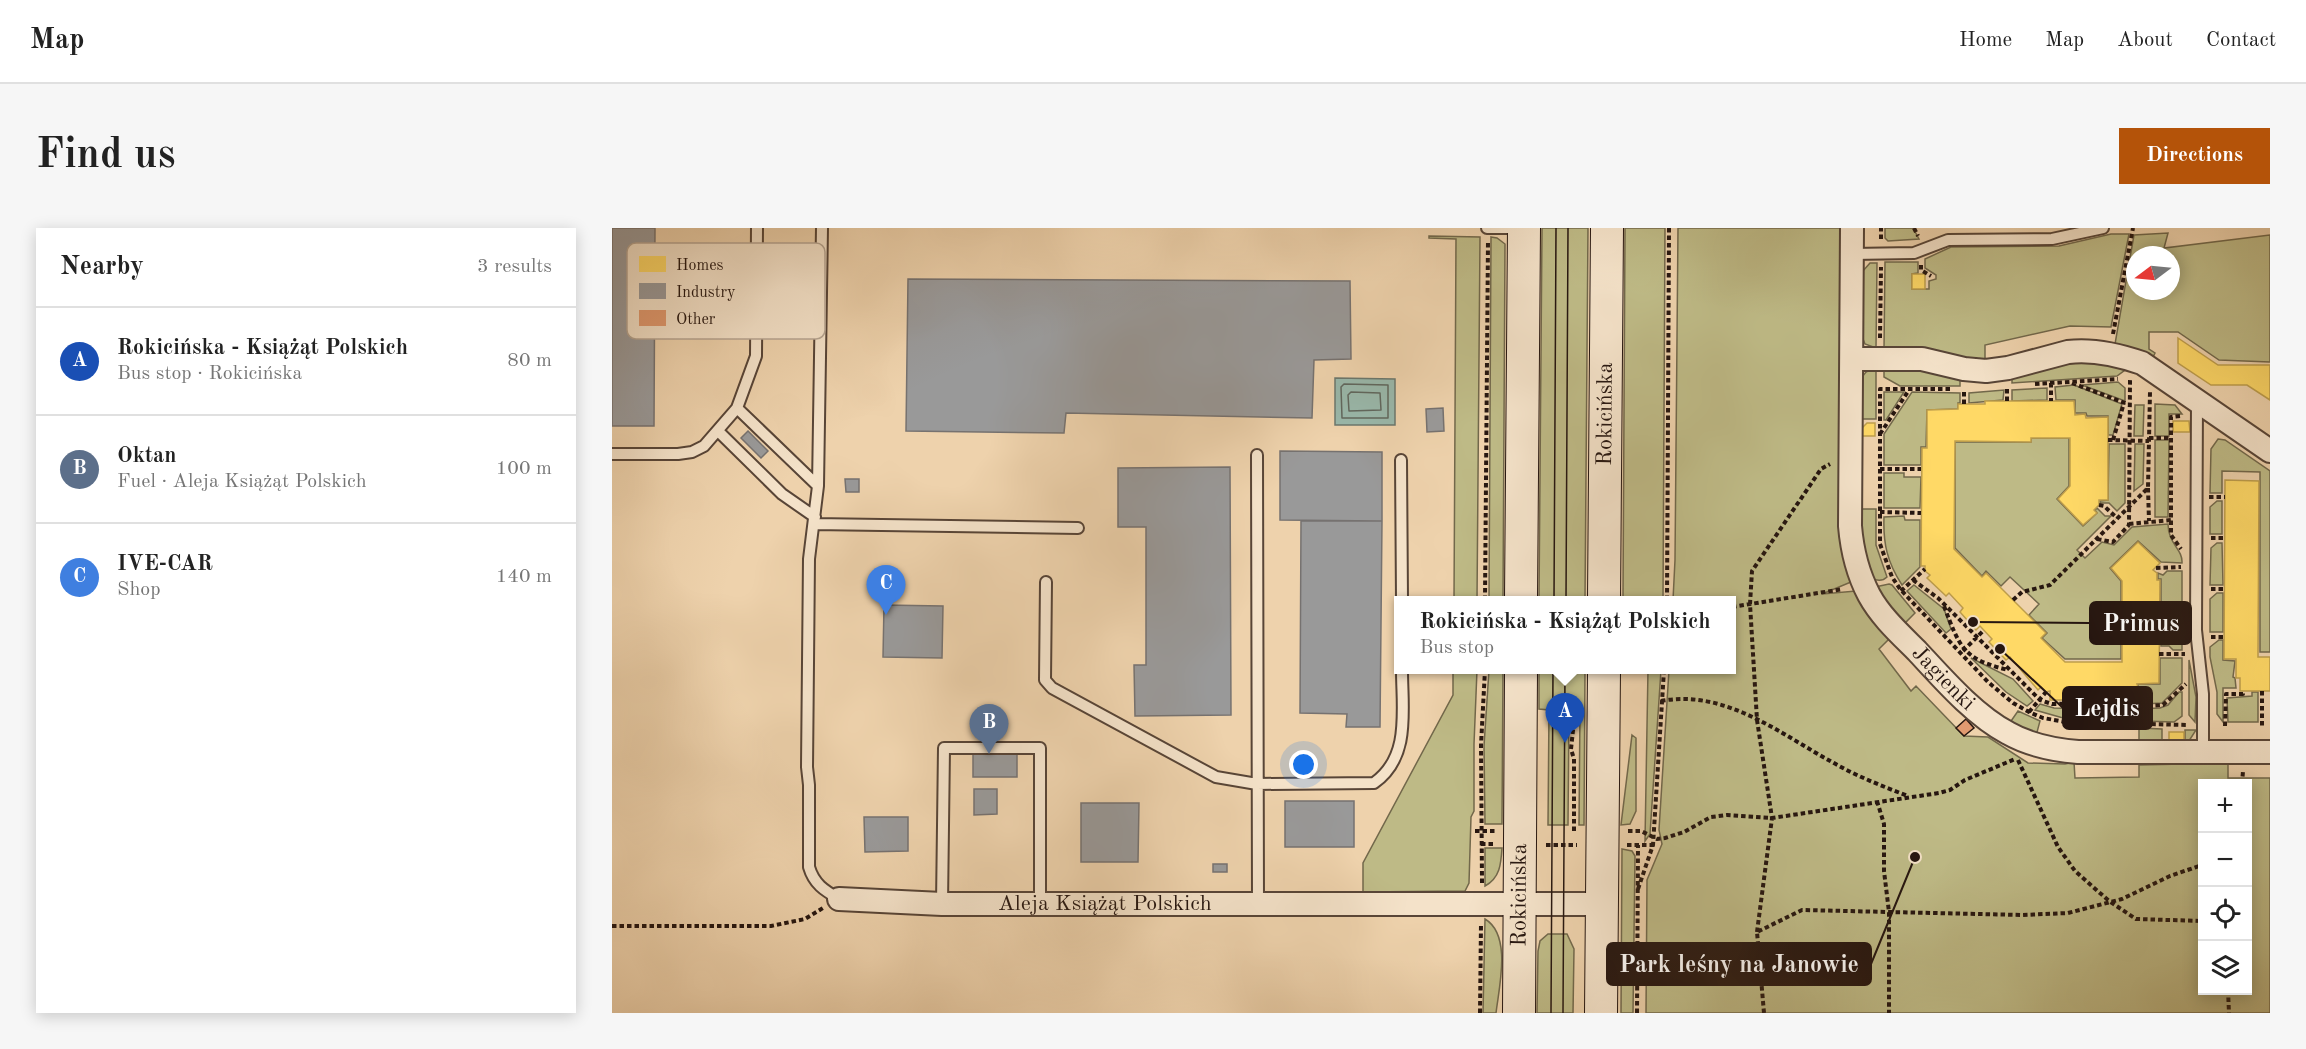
<!DOCTYPE html>
<html lang="en">
<head>
<meta charset="utf-8">
<style>
  :root { --surface:#fff; --page:#f6f6f6; --text:#222; --muted:#767676; --line:#e0e0e0; --accent:#b45309 }
  body { margin:0; font-family:"Old Standard TT",serif; background:var(--page); color:var(--text) }
  .controls { position:absolute; right:18px; bottom:18px; display:grid; overflow:hidden; border-radius:0px; box-shadow:0 3px 15px #0003 }
  .controls button { width:54px; height:54px; display:grid; place-items:center; padding:0; border:0; border-bottom:2px solid var(--line); background:var(--surface); color:var(--text); font:30px sans-serif }
  .compass { position:absolute; left:1514px; top:18px; width:54px; height:54px; border-radius:50%; background:var(--surface); box-shadow:0 3px 15px #0003; rotate:254deg }
  .you { position:absolute; left:692px; top:537px; width:21px; height:21px; margin:-15px; border:4px solid #fff; border-radius:50%; background:#1a73e8; box-shadow:0 0 0 9px #1a73e833 }
  .badge { display:grid; place-items:center; width:39px; height:39px; border-radius:50%; background:var(--accent); color:#fff; font-size:20px; font-weight:700 }
  .pin { position:absolute; translate:-50% -50px; filter:drop-shadow(0 2px 3px #0008) }
  .pin::after { content:''; position:absolute; top:32px; width:21px; height:18px; background:inherit; clip-path:polygon(0 0,100% 0,50% 100%) }
  .popup { position:absolute; left:782px; top:368px; width:342px; height:78px; box-sizing:border-box; display:grid; place-content:center; border-radius:0px; background:var(--surface); filter:drop-shadow(0 2px 4px #0005); font-size:20px; white-space:nowrap; color:var(--muted) }
  .popup b { font-size:22px; color:var(--text) }
  .popup::after { content:''; position:absolute; left:50%; top:100%; margin-left:-12px; border:12px solid transparent; border-top-color:var(--surface) }
  .list { margin:0; padding:0; list-style:none }
  h2 { display:flex; justify-content:space-between; align-items:center; height:78px; margin:0; padding:0 24px; font-size:26px }
  h2 small { font-size:20px; font-weight:400; color:var(--muted) }
  .list li { display:grid; grid-template-columns:39px 1fr auto; gap:18px; align-items:center; box-sizing:border-box; height:108px; padding:0 24px; border-top:2px solid var(--line) }
  .list b { display:block; font-size:22px; white-space:nowrap }
  .list p { margin:0; font-size:20px; white-space:nowrap; color:var(--muted) }
  .list em { font-size:20px; font-style:normal; color:var(--muted) }
  .icon { flex:none; width:33px; height:33px; fill:none; stroke:currentColor; stroke-width:2; stroke-linecap:round; stroke-linejoin:round }
  .map { position:relative; flex:none; width:1658px; height:785px; overflow:hidden; border-radius:0px }
  header { display:flex; align-items:center; gap:36px; box-sizing:border-box; height:84px; padding:0 30px; background:var(--surface); border-bottom:2px solid var(--line) }
  header strong { font-size:28px }
  nav { display:flex; gap:33px; margin-inline-start:auto; font-size:21px }
  .intro { display:flex; align-items:center; justify-content:space-between; box-sizing:border-box; height:144px; padding:0 36px }
  h1 { margin:0; font-size:42px }
  .button { padding:15px 27px; border-radius:0px; background:var(--accent); color:#fff; font-size:21px; font-weight:700 }
  main { display:flex; gap:36px; padding:0 36px }
  aside { flex:1; background:var(--surface); border-radius:0px; box-shadow:0 3px 15px #0003 }
  .map>svg:first-child { display:block }
  .green { fill:#beba86; stroke:#72684b; stroke-width:1.5; fill-rule:evenodd }
  .water { fill:#99b8ab; stroke:#6b776d; stroke-width:1.5 }
  .homes { fill:#ffd966; stroke:#be9e4c; stroke-width:1.5 }
  .industry { fill:#999; stroke:#767270; stroke-width:1.5 }
  .lines { fill:none; stroke-linecap:round; stroke-linejoin:round }
  .shore { stroke:#60675e; stroke-width:1.5 }
  .building { fill:#e19a70; stroke:#261610; stroke-width:1.5 }
  .lane-casing { stroke:#584537; stroke-width:14 }
  .street-casing { stroke:#584537; stroke-width:26 }
  .secondary-casing { stroke:#261610; stroke-width:34 }
  .path { stroke:#261610; stroke-width:4; stroke-dasharray:4.5 3; stroke-linecap:butt }
  .lane { stroke:#f4e2c9; stroke-width:10 }
  .street { stroke:#f4e2c9; stroke-width:22 }
  .secondary { stroke:#f4e2c9; stroke-width:32 }
  .tram { stroke:#261610; stroke-width:1.5 }
  .labels { text-anchor:middle; dominant-baseline:central; stroke-width:6; stroke-linejoin:round; paint-order:stroke }
  .street-label { font-size:22px; fill:#261610; stroke:#f4e2c9 }
  .key { fill:#f4e2c9; stroke:#b6a592; stroke-width:1.5 }
  .key-label { font-size:16px; fill:#261610 }
  .leader { fill:none; stroke:#261610; stroke-width:2 }
  .callout-dot { fill:#261610; stroke:#f4e2c9; stroke-width:2 }
  .callout { fill:#261610; stroke:#261610; stroke-width:2 }
  .callout-label { font-size:24px; text-anchor:middle; font-weight:bold; fill:#fff }
</style>
</head>
<body>
<header>
<strong>Map</strong>
<nav><a>Home</a><a>Map</a><a>About</a><a>Contact</a></nav>
</header>
<div class="intro"><h1>Find us</h1><a class="button">Directions</a></div>
<main>
<aside>
<h2>Nearby<small>3 results</small></h2>
<ul class="list">
<li><span class="badge" style="background:#1a4fb4">A</span><div><b>Rokicińska - Książąt Polskich</b><p>Bus stop · Rokicińska</p></div><em>80 m</em></li>
<li><span class="badge" style="background:#5c6f8a">B</span><div><b>Oktan</b><p>Fuel · Aleja Książąt Polskich</p></div><em>100 m</em></li>
<li><span class="badge" style="background:#3f7fe0">C</span><div><b>IVE-CAR</b><p>Shop</p></div><em>140 m</em></li>
</ul>
</aside>
<div class="map">
<svg width="1658" height="785" viewBox="0 0 1658 785">
  <rect width="100%" height="100%" fill="#eed2ac"/>
  <filter id="stains"><feTurbulence type="fractalNoise" baseFrequency=".00333" numOctaves="4"/><feColorMatrix values="0 0 0 0 .2 0 0 0 0 .09 0 0 0 0 .02 0 0 0 .5 -.17"/></filter>
  <radialGradient id="worn" r=".72"><stop offset=".6" stop-color="#630" stop-opacity="0"/><stop offset="1" stop-color="#630" stop-opacity=".3"/></radialGradient>
  <path class="green" d="M930 0H976L973 372H927Z
    M1013 0H1053L1051 372H1011V369Z
    M1066 0H1229L1239 354 1210 366 1244 363C1248 380 1264 399 1278 410L1267 421 1299 463 1304 458 1352 508 1376 509 1416 535 1453 536 1462 534 1463 550 1527 549V537L1616 535V550H1658V785H1034L1035 652 1050 616 1047 602 1057 442H1120V372H1061L1063 332ZM1590 556H1636V762H1590Z
    M1273 0H1301L1307 11 1276 13 1273 10Z
    M1556 5 1552 20 1658 7V134L1607 132 1566 104H1537V121L1543 125 1541 129 1503 116 1522 7ZM1523 27H1559V63H1523Z
    M1499 6H1517L1499 99 1458 98 1373 117V133L1272 121 1273 34H1306V45L1300 46V61H1317V53L1324 51V47L1313 40V31L1339 19 1447 18Z
    M817 8 868 9 865 372H842L844 11 817 10Z
    M879 9 885 10 893 16 891 372H877Z
    M1258 35H1265L1264 120 1253 116 1249 106 1250 44Z
    M1459 132 1491 133 1513 140V142L1505 148 1400 155V148Z
    M1264 139V191H1248L1250 149 1254 144Z
    M1272 140H1304L1348 149V158H1288L1272 149Z
    M1506 154 1513 160V173L1470 157Z
    M1462 157 1510 176 1501 207H1496V188H1475L1474 185H1463V172H1444L1443 159Z
    M1435 160V172L1400 173V162Z
    M1392 162 1391 172 1357 175V165Z
    M1272 164H1292L1274 192H1272Z
    M1300 164 1348 165V175H1346V181L1315 182 1314 219H1309V237H1272V206Z
    M1543 176 1563 177 1570 186H1557V208H1543Z
    M1523 177H1532L1531 208H1522Z
    M1419 210H1457V258L1445 271 1471 298 1485 285 1483 282 1485 280 1493 288H1499L1465 322 1473 330 1490 314 1502 317 1520 299 1556 296C1556 316 1571 321 1570 335L1549 334 1526 313 1498 340 1509 353V431H1453L1430 410 1435 405 1417 387 1427 376 1398 349 1389 358 1374 343 1370 348 1343 320V214H1419Z
    M1606 211 1613 212 1658 243V424H1648V244L1610 243V265H1598L1599 221Z
    M1543 212H1557L1556 289H1543Z
    M1497 216H1513V275L1505 283 1497 275H1488V273L1496 272Z
    M1523 216H1532L1531 256 1522 263Z
    M1272 245H1292V249H1309L1308 280H1272Z
    M1605 273H1610V306H1598V279Z
    M1248 281H1264V317L1275 349C1271 353 1265 353 1259 350L1252 325Z
    M1292 288 1293 292H1308V339L1290 357C1275 334 1271 315 1272 289Z
    M1605 315H1610L1611 357H1598L1599 320Z
    M1555 343H1570V383H1562L1557 378H1549V351H1546V345L1551 347Z
    M1277 356 1280 357 1303 385 1292 396 1263 359Z
    M1302 357 1332 381 1339 401 1334 405 1295 363Z
    M1605 365H1611V404H1598V371Z
    M1548 391H1570V422H1561L1557 418H1549Z
    M1607 412H1611V432L1623 433 1621 449 1623 450 1624 460H1611V494L1605 486V464L1598 429V419Z
    M1359 430 1401 451 1421 473 1415 478 1394 464Z
    M1548 430H1570V455L1550 475 1495 478V473H1514L1515 460 1526 459V456H1548Z
    M1577 432 1584 469 1583 494 1577 487Z
    M841 442H865L862 516V583L859 589 857 655 853 663 751 664V635L841 467Z
    M877 442H891L890 596H873L872 518Z
    M927 442H973L972 597H967L968 482H957L956 597H936L937 482 927 481Z
    M1036 442H1049L1038 606 1033 613Z
    M1567 464H1570V488L1562 494 1495 492V482L1548 480 1556 477Z
    M1640 464H1646V494H1616L1615 470 1640 468Z
    M1428 476 1442 480 1486 481 1487 491 1451 490 1423 482Z
    M1406 483 1428 493 1424 508 1397 496Z
    M1527 500 1550 501V512H1556V515H1573V502H1584L1575 516H1527Z
    M1020 507 1024 510V583L1018 596 1009 597Z
    M873 620H890C889 636 888 650 873 658Z
    M1010 621 1020 623 1023 628 1021 785H1009Z
    M873 691C900 707 887 759 884 785H871Z
    M936 706H955L962 721 961 785H925L926 723 928 713Z"/>
  <path class="water" d="M723 150 783 151V197H723Z"/>
  <path class="homes" d="M1300 46H1313V61H1300Z
    M1566 110 1606 137H1658V172L1635 157H1599L1566 135Z
    M1373 173H1462L1463 187 1473 186 1474 190 1496 189V272H1487V277L1482 282 1485 285 1471 297 1446 271 1458 258V210H1419V214L1343 213 1342 321 1370 349 1374 345 1434 405 1429 410 1453 434H1510V353L1499 340 1526 314 1548 335 1541 342 1545 345V352H1548L1547 455 1525 456 1526 459H1515L1514 472H1438V463L1434 464 1429 459 1426 462 1398 429 1394 432 1377 414 1380 411 1368 398 1364 402 1348 384 1351 380 1337 365 1334 368 1315 350 1318 347 1313 343V338H1309L1310 220H1315V182L1346 181V176H1373Z
    M1561 193H1577L1578 204H1561Z
    M1255 195H1263V208H1250V200Z
    M1613 252 1647 253 1646 429H1658V463H1628V450H1624V431H1612Z
    M1557 504H1572V515L1557 514Z"/>
  <path class="industry" d="M0 0H43L42 198H0Z
    M296 51 738 53 739 131 702 132 700 190 454 185 452 205 294 203Z
    M831 180 832 203 815 204 814 181Z
    M136 203 156 223 149 230 129 210Z
    M668 223 770 224V293L668 292Z
    M618 239 619 487 523 488 522 437H534V299H506V240Z
    M233 251H247V264H234Z
    M689 293H770L768 499H734L735 486 688 485Z
    M272 377 331 378 330 430 271 429Z
    M361 526H405V549H361Z
    M362 561H385V586L362 587Z
    M673 573H742V619H673Z
    M469 575H527L526 634H469Z
    M252 589H296V623L253 624Z
    M601 636H615V644H601Z"/>
  <g class="lines">
    <path class="shore" d="M732 156 776 157V190H730L729 159Z
      M739 164 768 165 769 182 737 183 736 167Z"/>
  </g>
  <path class="building" d="M1354 491 1362 500 1352 508 1344 500Z"/>
  <g class="lines">
    <defs>
      <path id="lane" d="M210 0 206 258 197 331 195 539 197 557V639C202 656 212 662 227 671
        M875 0H911
        M1240 26 1302 25 1336 12 1440 11 1491 0
        M1585 172 1584 402 1591 466V524
        M125 180 206 258
        M106 203 170 266 203 289
        M0 226H66L80 224 92 218 125 180 144 128 145 0
        M645 227 646 675
        M789 232 790 372
        M202 296 466 300
        M434 354 433 452 440 460 604 549 645 556 762 555C799 529 790 482 790 442
        M330 676 332 520H428V676"/>
      <g id="street">
        <path id="s1" d="M1240 0 1238 298C1240 322 1246 346 1257 367 1269 389 1288 406 1305 423 1331 451 1362 487 1396 505 1417 517 1442 522 1466 524H1658"/>
        <path d="M1240 131H1310L1352 141 1374 143 1396 140 1456 124C1480 121 1507 127 1530 135L1658 223"/>
        <path id="s2" d="M227 671 330 676H990"/>
      </g>
      <g id="secondary">
        <path d="M909 372 912 0"/>
        <path id="s3" d="M992 372 995 0"/>
        <path id="s4" d="M907 785 909 442"/>
        <path d="M989 785 992 442"/>
      </g>
    </defs>
    <use href="#lane" class="lane-casing"/>
    <use href="#street" class="street-casing"/>
    <use href="#secondary" class="secondary-casing"/>
    <path class="path" d="M1302 0 1306 8
      M1269 11V0
      M1309 37V42L1319 48
      M1501 106 1521 0
      M1268 110 1269 39
      M1439 155V173
      M1460 155 1518 177
      M1423 156 1506 151
      M1338 161H1268V316L1280 349 1288 361 1376 454 1401 475 1417 484 1431 490 1454 494 1576 497
      M1395 173V159
      M1352 176V162
      M1568 188 1559 189V307L1569 321
      M1268 206 1297 162
      M1537 210H1559
      M1496 212 1537 213
      M1501 212 1512 175
      M1268 241H1309
      M1536 260 1537 293
      M1597 269H1613
      M1487 277 1492 278 1505 290
      M1268 284 1309 285
      M1517 296 1559 292
      M1599 310H1613
      M1485 311 1501 314 1517 297 1518 152
      M1544 340 1569 339
      M1301 352 1326 370 1428 472 1440 476 1491 475 1490 496
      M1599 361H1613
      M1289 363 1313 341
      M873 372 876 13
      M1055 372 1057 0
      M1401 372 1410 364 1438 357 1536 260 1538 164
      M1332 378C1348 420 1351 431 1396 442
      M1120 379 1231 361
      M1548 387H1570
      M1599 409H1613
      M1351 423 1372 402
      M1547 426H1573
      M1650 463V498
      M1049 473C1113 461 1167 505 1220 534 1244 548 1270 558 1296 568
      M1491 480 1551 477 1574 456
      M1417 484 1434 464
      M1613 498 1614 466H1631V463
      M1406 532 1446 619 1463 643 1497 673 1524 691 1590 693
      M1630 556 1631 543
      M1265 573 1272 596V643L1277 684V785
      M863 603H885
      M962 603V531L959 521 962 493
      M1016 603H1029L1045 611 1053 610 1072 604 1099 589 1115 587 1160 590 1327 565 1338 562 1353 552 1403 531
      M869 616H884
      M934 617H965
      M1015 617H1041
      M870 655 869 517 873 442
      M1026 661 1041 617 1052 442
      M0 698H159L193 691 211 680
      M1145 704 1160 590 1145 492 1138 376 1140 343 1209 241 1218 236
      M1616 762 1617 785
      M868 785 869 696
      M1025 785 1026 617
      M1152 785 1145 704 1190 682 1410 687 1456 685 1510 671 1558 648 1590 637"/>
    <use href="#lane" class="lane"/>
    <use href="#street" class="street"/>
    <use href="#secondary" class="secondary"/>
    <path class="tram" d="M942 372 944 0
      M954 372 956 0
      M939 785 941 442
      M951 785 953 442"/>
  </g>
  <g class="labels">
    <g class="street-label">
      <text stroke="none"><textPath href="#s3" startOffset="186">Rokicińska</textPath></text>
      <text stroke="none"><textPath href="#s1" startOffset="482">Jagienki</textPath></text>
      <text stroke="none"><textPath href="#s4" startOffset="118">Rokicińska</textPath></text>
      <text stroke="none"><textPath href="#s2" startOffset="266">Aleja Książąt Polskich</textPath></text>
    </g>
  </g>
  <rect x="15" y="15" width="198" height="96" rx="9" class="key"/>
  <rect x="27" y="28" width="27" height="16" fill="#ffd966"/>
  <rect x="27" y="55" width="27" height="16" fill="#999"/>
  <rect x="27" y="82" width="27" height="16" fill="#e19a70"/>
  <g class="key-label">
    <text x="64" y="42">Homes</text>
    <text x="64" y="69">Industry</text>
    <text x="64" y="96">Other</text>
  </g>
  <path class="leader" d="M1361 394L1478 395M1388 421L1451 480M1303 629L1259 736"/>
  <g class="callout-dot">
    <circle cx="1361" cy="394" r="6"/>
    <circle cx="1388" cy="421" r="6"/>
    <circle cx="1303" cy="629" r="6"/>
  </g>
  <g class="callout">
    <rect x="1478" y="374" width="101" height="42" rx="6"/>
    <rect x="1451" y="459" width="89" height="42" rx="6"/>
    <rect x="995" y="715" width="264" height="42" rx="6"/>
  </g>
  <g class="callout-label">
    <text x="1529" y="403">Primus</text>
    <text x="1495" y="488">Lejdis</text>
    <text x="1127" y="744">Park leśny na Janowie</text>
  </g>
  <rect width="100%" height="100%" filter="url(#stains)"/>
  <rect width="100%" height="100%" fill="url(#worn)"/>
</svg>
<div class="controls">
<button>+</button>
<button>−</button>
<button><svg class="icon" aria-label="locate" viewBox="0 0 24 24"><circle cx="12" cy="12" r="6"/><path d="M12 2v4M12 18v4M2 12h4M18 12h4"/></svg></button>
<button><svg class="icon" aria-label="layers" viewBox="0 0 24 24"><path d="M12 4l9 5-9 5-9-5zM3 14l9 5 9-5"/></svg></button>
</div>
<svg class="compass" viewBox="-18 -18 36 36"><path d="M0-13l5 13h-10z" fill="#e53935"/><path d="M0 13l5-13h-10z" fill="#767676"/></svg>
<div class="you"></div>
<div class="pin badge" style="left:953px;top:515px;background:#1a4fb4">A</div>
<div class="popup"><b>Rokicińska - Książąt Polskich</b>Bus stop</div>
<div class="pin badge" style="left:377px;top:526px;background:#5c6f8a">B</div>
<div class="pin badge" style="left:274px;top:387px;background:#3f7fe0">C</div>
</div>
</main>
</body>
</html>
